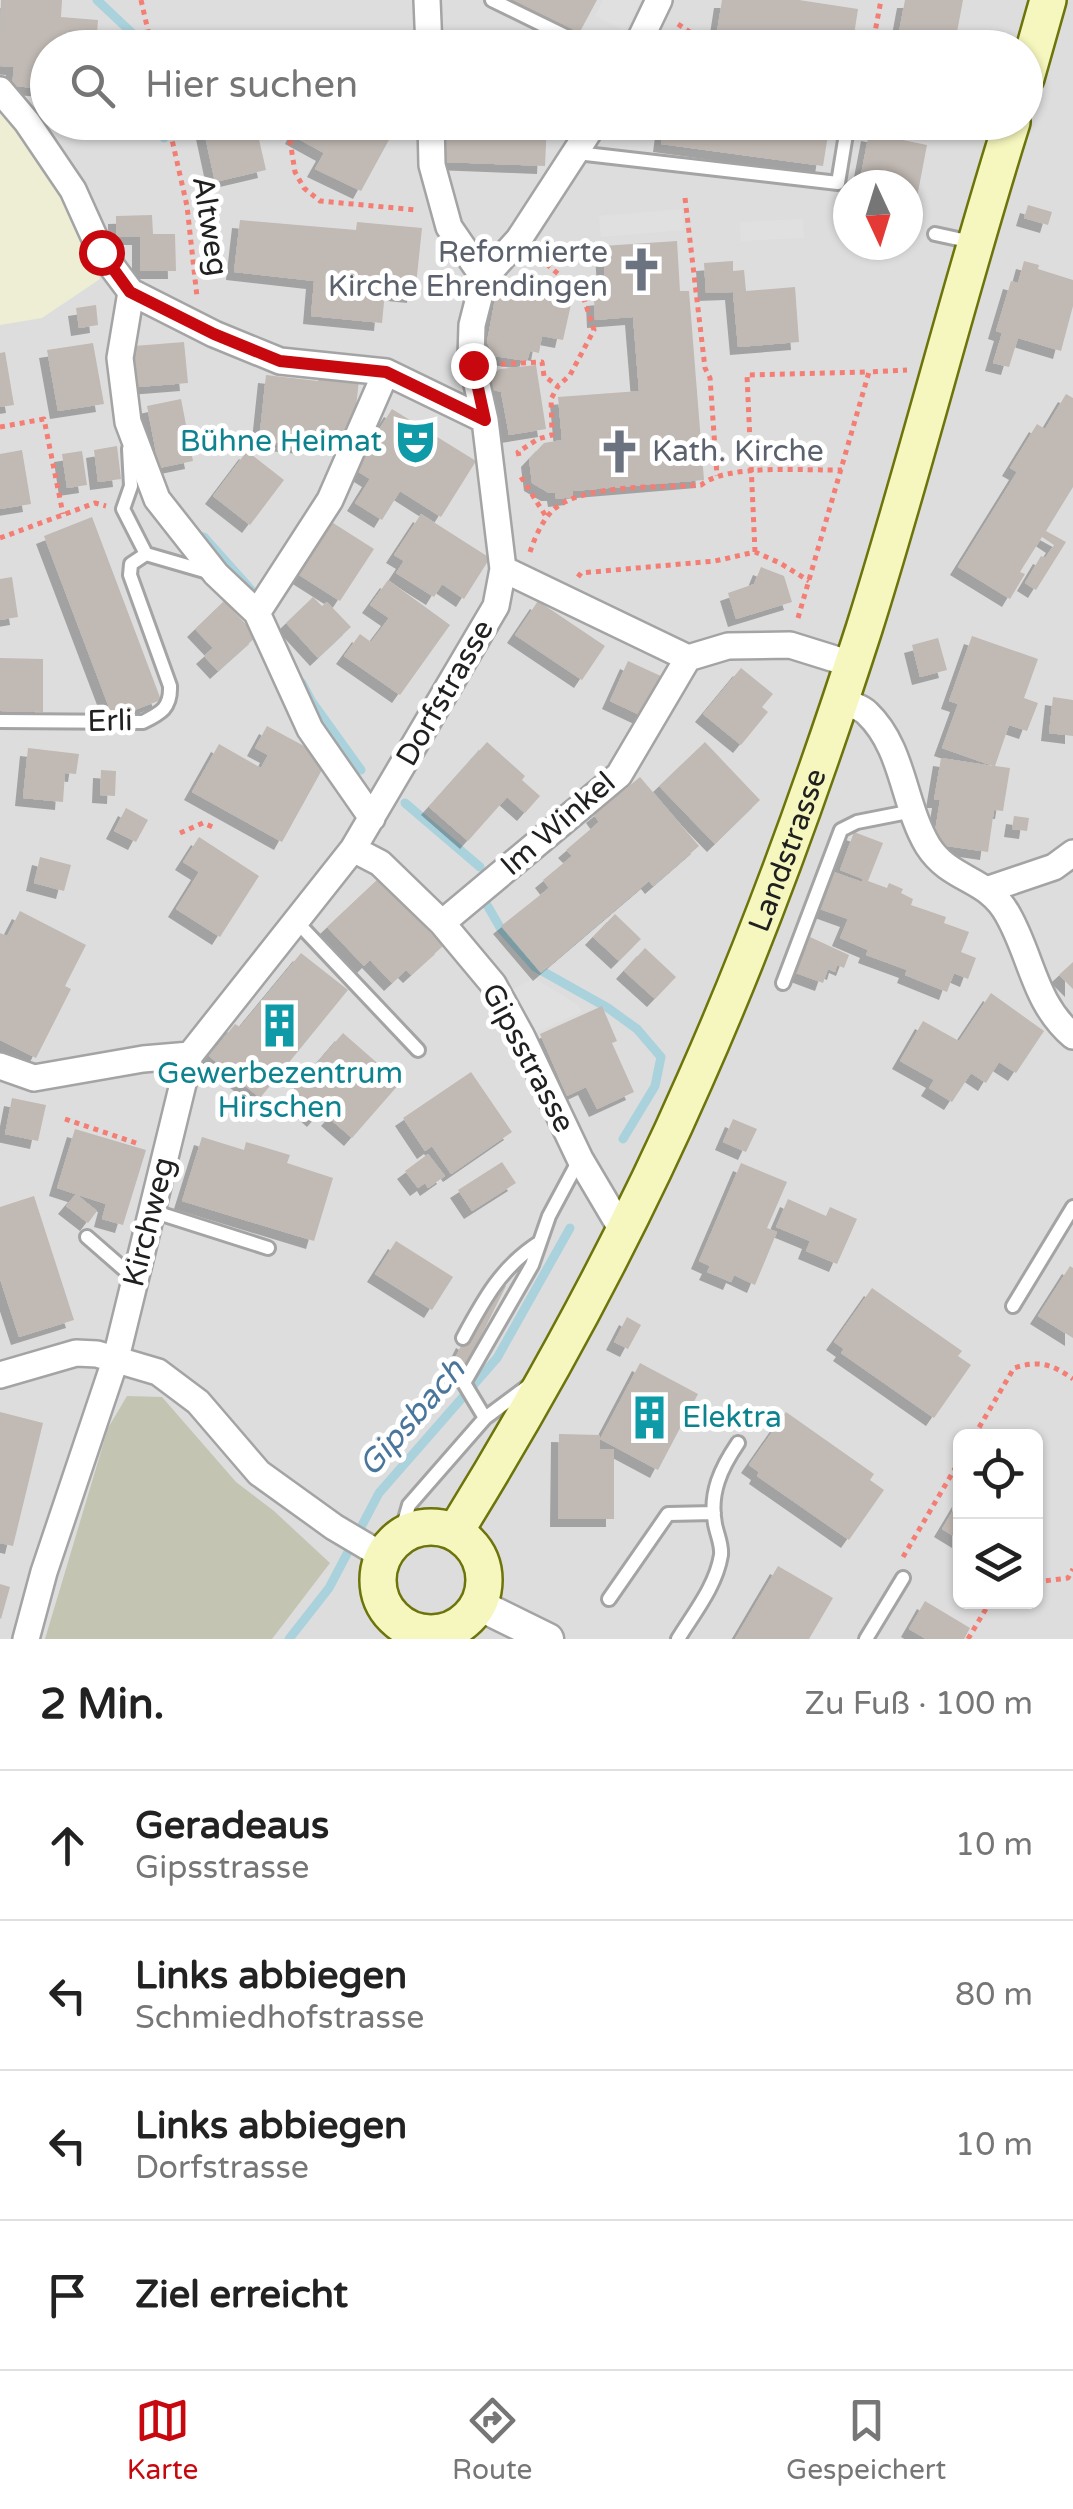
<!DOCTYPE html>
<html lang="de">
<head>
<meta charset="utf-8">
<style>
  :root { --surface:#fff; --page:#f6f6f6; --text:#222; --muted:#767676; --line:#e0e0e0; --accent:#c7090f }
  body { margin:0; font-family:"Varela Round",sans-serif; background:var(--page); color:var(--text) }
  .controls { position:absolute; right:30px; bottom:30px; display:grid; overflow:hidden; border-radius:15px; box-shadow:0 2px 8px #0004 }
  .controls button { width:90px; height:90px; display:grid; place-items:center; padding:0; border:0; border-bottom:2px solid var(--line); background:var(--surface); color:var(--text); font:50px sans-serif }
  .compass { position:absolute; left:833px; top:170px; width:90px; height:90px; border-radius:50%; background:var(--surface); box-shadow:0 2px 8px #0004; rotate:176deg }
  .stop { position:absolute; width:30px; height:30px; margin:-22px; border:8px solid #c7090f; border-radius:50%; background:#fff }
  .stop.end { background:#c7090f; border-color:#fff; box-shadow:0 2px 10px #0008 }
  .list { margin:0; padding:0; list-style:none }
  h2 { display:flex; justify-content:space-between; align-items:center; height:130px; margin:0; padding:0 40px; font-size:42px }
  h2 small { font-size:32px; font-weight:400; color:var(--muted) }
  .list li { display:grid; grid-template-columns:65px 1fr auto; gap:30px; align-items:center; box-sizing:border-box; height:150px; padding:0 40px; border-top:2px solid var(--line) }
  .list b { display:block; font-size:38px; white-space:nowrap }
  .list p { margin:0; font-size:32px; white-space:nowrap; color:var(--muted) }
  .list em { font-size:32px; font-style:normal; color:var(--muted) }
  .icon { flex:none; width:55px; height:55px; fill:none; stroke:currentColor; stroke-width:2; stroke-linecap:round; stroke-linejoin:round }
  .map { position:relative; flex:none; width:1073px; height:1639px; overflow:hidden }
  .search { position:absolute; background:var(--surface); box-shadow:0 2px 8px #0004; left:30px; right:30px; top:30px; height:110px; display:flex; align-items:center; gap:25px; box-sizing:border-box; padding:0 35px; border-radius:55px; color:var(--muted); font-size:38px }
  .sheet { height:730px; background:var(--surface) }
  nav { display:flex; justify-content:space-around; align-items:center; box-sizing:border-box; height:140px; border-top:2px solid var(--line); background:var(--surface); font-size:28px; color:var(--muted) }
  nav a { display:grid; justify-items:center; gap:5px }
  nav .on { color:var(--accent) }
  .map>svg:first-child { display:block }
  .residential { fill:#dedddd; fill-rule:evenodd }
  .construction { fill:#c4c4b3 }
  .farmland { fill:#edeed3 }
  .parking { fill:#e0e0e0 }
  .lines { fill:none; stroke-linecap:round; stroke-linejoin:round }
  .stream { stroke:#a9d2dc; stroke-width:9 }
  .building { fill:#c1b9b3; filter:url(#shadow) }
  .service-casing { stroke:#a4a4a4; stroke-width:18 }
  .minor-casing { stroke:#a4a4a4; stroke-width:30 }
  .tertiary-casing { stroke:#a4a4a4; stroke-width:35 }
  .secondary-casing { stroke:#6c740a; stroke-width:40 }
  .path { stroke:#f47d74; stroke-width:5; stroke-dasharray:5 5; stroke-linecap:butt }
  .service { stroke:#fff; stroke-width:12 }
  .minor { stroke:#fff; stroke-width:25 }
  .tertiary { stroke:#fff; stroke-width:30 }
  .secondary { stroke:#f6f7be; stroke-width:35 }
  .route { stroke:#c7090f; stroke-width:12 }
  .labels { text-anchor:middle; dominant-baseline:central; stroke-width:10; stroke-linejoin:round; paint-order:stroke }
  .street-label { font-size:30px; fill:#202020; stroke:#fff }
  .worship-label { font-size:30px; fill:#5b616d; stroke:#fff; text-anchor:end }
  .culture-label { font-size:30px; fill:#0d838f; stroke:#fff; text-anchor:end }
  .water-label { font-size:32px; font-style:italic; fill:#4a769c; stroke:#fff }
</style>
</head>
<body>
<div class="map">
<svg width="1073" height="1639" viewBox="0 0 1073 1639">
  <defs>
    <filter id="shadow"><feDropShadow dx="-8" dy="8" stdDeviation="0" flood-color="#0004"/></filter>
  </defs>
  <rect width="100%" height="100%" fill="#f0ede7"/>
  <path class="residential" d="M0 0H1073V1639H0ZM48 48H1026V122H48ZM848 185H908V245H848ZM960 1436H1036V1602H960Z"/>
  <path class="construction" d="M127 1396 162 1397 236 1482 274 1511 330 1563 272 1639H45L108 1428Z"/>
  <path class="farmland" d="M0 110 21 128 53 175 100 279 42 318 0 325Z"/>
  <path class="parking" d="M603 0H641L625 31 595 16Z
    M682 209 684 230 601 237 599 216Z
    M803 219 804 238 741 241 740 222Z
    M534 978 578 1005 582 1012 532 1034 508 992Z"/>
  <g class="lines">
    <path class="stream" d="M97 0 148 48
      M161 122 164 138
      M204 537 262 602
      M302 683 312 702 361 770
      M405 803 480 867
      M487 905 501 929 535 967 608 1008 637 1029 661 1057 655 1086 623 1139
      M289 1639 329 1588 379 1493 497 1358 570 1228"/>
  </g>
  <path class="building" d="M1 0H62L61 17 98 20 96 48H48V89L12 86 14 67 0 66Z
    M502 0H597L576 39Z
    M722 0H799L858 9 852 48H817L717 32Z
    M905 0H963L954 48H896Z
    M366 33 393 48H359Z
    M202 122H255L266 170 215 182Z
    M300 122H388L396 127 361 191 315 169 324 153 293 136Z
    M445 122H547L545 166 443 162Z
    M664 122H830L823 166 661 144Z
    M869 133 927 145 910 234 908 185H859Z
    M1028 205 1052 212 1048 225 1024 218Z
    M152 215 153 234H175L176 271H140V237H116V216Z
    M240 220 356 230 357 222 422 228 415 295 385 292 382 323 311 316 314 281 234 272Z
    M677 241 680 291H689L704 480 573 491V497L556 499 555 493H549L532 483 529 459 544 443 562 440 558 397 639 391 633 317 595 320 594 298 606 297 603 246Z
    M733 261V271L744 270 746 291 795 287 799 342 738 347 733 292 706 293 704 263Z
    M1024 261 1039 265 1038 269 1073 280V306L1061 351 1018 338 1009 367 993 363 1002 333 996 331 1011 281 1018 283Z
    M498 283 572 300 563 340 542 336 539 353 530 351 527 361 493 356 487 342Z
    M96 305 98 325 79 328 76 308Z
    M184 342 188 383 138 387 134 346Z
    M93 343 104 404 58 411 47 350Z
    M5 352 14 405 0 407V353Z
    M536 365 546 429 509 435 501 392 494 390 490 384 491 374 500 369Z
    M266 375 318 381V376L359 380 352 443 307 438 306 446 259 441Z
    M1066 394 1073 398V487L1046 531 1066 542 1036 590 1025 583 1041 556 1045 558 1054 545 1042 537 1020 572 1025 574 1010 599 958 567 1017 472 1010 468 1037 424 1045 429Z
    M181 399 193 461 159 468 147 406Z
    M392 409 476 461 441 517 400 491 382 520 355 503 370 479 354 469Z
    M117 446 121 479 98 482 94 450Z
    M22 450 31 504 0 509V454Z
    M82 451 87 485 67 488 62 454Z
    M247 451 284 480 250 525 213 496Z
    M421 514 490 558 464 599 442 584 434 597 396 573 404 561 394 555Z
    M92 517 161 700 113 718 44 536Z
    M330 521 374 549 340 601 296 573Z
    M761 567 784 576 792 602 736 619 728 593 754 584Z
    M12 577 18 617 0 620V579Z
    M388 580 450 625 400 695 344 656 360 634 371 642 389 618 370 605Z
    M313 597 322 606 327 602 351 627 318 658 286 623Z
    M224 601 257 636 218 671 204 656 213 648 195 629Z
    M538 601 605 646 582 680 515 635Z
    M972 636 1038 659 1024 698 1038 703 1027 731 1009 725 995 766 1010 768 1003 811 994 810 988 852 933 844 940 800H934L941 758 993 766 942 748 958 704 949 701Z
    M938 638 947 670 920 677 912 645Z
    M0 658 43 659V712L0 711Z
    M628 661 663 677 644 717 610 701Z
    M741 668 773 694 762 707 768 712 741 745 703 714Z
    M1053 697 1073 700V736L1049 733Z
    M267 726 328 759 282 842 192 792 219 744 261 768 268 755 255 748Z
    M487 742 525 776 522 780 540 796 525 813 507 797 468 841 429 807Z
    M705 742 760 800 715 844 659 786Z
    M28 748 79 754 76 774 65 773 63 802 23 798Z
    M101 770 116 771 115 796 100 795Z
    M640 777 699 846 653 886 649 881 541 973 501 926 549 888 543 880 572 856 566 850 599 822 594 815Z
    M126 808 148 820 136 842 114 831Z
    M1014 816 1029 818 1027 831 1012 829Z
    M854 832 883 843 868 881 887 888 889 883 903 889 901 893 913 899 911 905 946 917 944 923 969 932 961 952 976 958 968 979 954 973 947 992 905 975 907 970 866 955 868 950 840 938 848 919 820 909 834 872 862 882 863 879 840 870Z
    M199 837 259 876 220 937 176 909 199 872 183 862Z
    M40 857 71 865 64 891 34 883Z
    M379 878 443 946 411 975 406 970 392 983 370 960 364 966 327 927Z
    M20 911 86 945 65 986 71 989 36 1058 0 1040V933L7 936Z
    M615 914 641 939 619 961 593 937Z
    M810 937 849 955 844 968 837 965 835 972 828 969 823 983 796 973Z
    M645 948 676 977 655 999 624 971Z
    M301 953 348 990 260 1098 209 1056 235 1024 240 1027Z
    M1073 962V989L1059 975Z
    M991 993 1044 1031 1016 1073 999 1062 986 1083 971 1073 952 1102 929 1088 934 1080 900 1061 923 1021 959 1041Z
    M602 1006 617 1041 612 1043 634 1092 597 1109 586 1087 567 1096 540 1034Z
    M343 1033 400 1083 352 1138 329 1118 339 1107 331 1101 315 1119 289 1096Z
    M471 1072 512 1132 451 1174 432 1146 425 1151 403 1118Z
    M12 1098 46 1105 38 1141 5 1134Z
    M733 1119 757 1129 746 1152 723 1142Z
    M75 1129 146 1150 123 1225 102 1219 106 1204 57 1188Z
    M202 1137 244 1150 246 1142 290 1155 287 1163 333 1178 314 1241 182 1201Z
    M428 1154 445 1176 428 1188 425 1183 418 1188 405 1171Z
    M502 1162 516 1183 472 1211 458 1190Z
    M741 1163 787 1182 767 1228 777 1232 755 1285 734 1275 731 1282 707 1272 710 1266 699 1261Z
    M76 1194 97 1211 88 1223 66 1206Z
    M34 1196 74 1320 19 1337 0 1279V1207Z
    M788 1199 826 1216 830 1207 857 1219 837 1264 806 1251 810 1241 776 1227Z
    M396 1241 453 1277 432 1310 375 1274Z
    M1070 1266 1073 1268V1338L1038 1316Z
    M499 1283 506 1286 464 1370 452 1364 464 1340 469 1343Z
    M872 1288 962 1351 958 1356 971 1365 934 1418 841 1353 844 1349 834 1342Z
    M627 1317 641 1325 628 1349 614 1342Z
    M640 1363 698 1394 658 1470 600 1439V1449H614V1519H558L559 1434 600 1435V1439Z
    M0 1412 43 1423 13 1546 0 1543Z
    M786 1412 874 1474 870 1480 884 1490 849 1540 757 1476 759 1472 749 1465Z
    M960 1499V1540L942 1529Z
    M778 1566 833 1598 809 1639H735Z
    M0 1584 10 1587 1 1619 0 1618Z
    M925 1601 970 1628 964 1639H926L909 1629Z"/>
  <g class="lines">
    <defs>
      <path id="service" d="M492 0 590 48
        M577 153 838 183 848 122
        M935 234 972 242
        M129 449 131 486 123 509 146 554
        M0 721 143 722C161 713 171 708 170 686L130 575 131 564 146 554 208 572
        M296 921 418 1050
        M783 983 841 830 857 822 913 811
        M152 1211 268 1248
        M87 1237 134 1278
        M1013 1306 1073 1207
        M463 1338C484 1299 502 1266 540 1242
        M485 1418 464 1383 532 1265 549 1216 579 1160
        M400 1536 409 1505 485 1418 528 1386
        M609 1599 668 1514 714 1513
        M678 1639C694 1613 716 1586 721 1555 722 1544 717 1535 715 1524 709 1493 721 1468 738 1443
        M866 1639 903 1578"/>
      <path id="minor" d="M427 0 429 48
        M636 48 659 0
        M0 90 27 122 73 190 101 252 131 292 120 358 128 422 157 499 216 574 257 613 310 729 372 818
        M431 122 432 165 449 227 484 278
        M131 292 214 334 280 361 386 372 485 420
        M503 569 688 658
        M257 613 330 500 386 372
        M839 701C848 704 860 706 867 713 904 748 903 805 928 846 951 882 988 877 1008 915 1032 957 1034 1003 1073 1036
        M353 849 380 863 442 923 493 984 522 1037 580 1159 622 1230
        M989 889 1054 867 1073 853
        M442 923 619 775 688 658 728 646 790 645 851 664
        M0 1066 34 1078 143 1059 190 1055
        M0 1375 76 1353 97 1354 158 1372 198 1402 259 1473 334 1527 383 1556
        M26 1639 44 1572 116 1358 190 1055 353 849 496 606 503 569 485 420 471 358 472 325 484 278 519 239 595 122"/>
      <path id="tertiary" d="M479 1605 548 1639"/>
      <g id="secondary">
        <path d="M1026 78 1048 0"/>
        <circle cx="431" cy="1580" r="53"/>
        <path id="s1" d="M455 1532C544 1388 627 1235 695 1080 760 934 815 781 864 629 917 461 959 290 1012 122"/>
      </g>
    </defs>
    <use href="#service" class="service-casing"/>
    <use href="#minor" class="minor-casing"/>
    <use href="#tertiary" class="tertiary-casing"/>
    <use href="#secondary" class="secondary-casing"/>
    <path class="path" d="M141 0 152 48
      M678 24 703 41 733 48
      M681 48 688 32
      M872 48 881 0
      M168 122 187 206 197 297
      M282 122 289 134 295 172 304 188 320 201 417 210
      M641 139 648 122
      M685 198 705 368 710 378 717 476
      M501 364 542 362 544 376 558 386
      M0 427 44 419 63 514
      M519 456 518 452 538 439 552 435 551 399 558 386 570 375 594 330 583 296 540 258
      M521 477 547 518
      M0 538 95 503 106 506
      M530 552C535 537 542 521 553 510 583 483 661 488 701 485 728 463 807 471 842 470
      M755 552 747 375 869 372
      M578 577 581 573 715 561 755 552 780 563 809 581
      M798 618 869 372 907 370
      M180 833 203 823 215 828
      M65 1119 139 1144
      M974 1436 1014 1368C1039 1360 1052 1364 1073 1379
      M903 1557 960 1460
      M1036 1582 1068 1578 1073 1569
      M968 1639 990 1602"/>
    <use href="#service" class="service"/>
    <use href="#minor" class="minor"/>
    <use href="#tertiary" class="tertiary"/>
    <use href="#secondary" class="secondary"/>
  </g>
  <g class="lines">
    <path class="route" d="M101 252 130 292 214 334 280 361 386 372 485 420 473 365"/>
  </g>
  <defs>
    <symbol id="church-bare" viewBox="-9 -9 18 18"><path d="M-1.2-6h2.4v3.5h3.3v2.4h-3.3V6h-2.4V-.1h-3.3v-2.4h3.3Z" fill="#6b7280" stroke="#fff" stroke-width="2.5" paint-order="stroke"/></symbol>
    <symbol id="theatre-bare" viewBox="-9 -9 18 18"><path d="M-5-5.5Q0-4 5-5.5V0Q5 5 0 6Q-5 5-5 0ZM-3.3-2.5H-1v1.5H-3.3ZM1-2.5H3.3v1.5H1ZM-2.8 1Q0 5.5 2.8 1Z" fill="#0f9aa8" stroke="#fff" stroke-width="2.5" paint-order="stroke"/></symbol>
    <symbol id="building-bare" viewBox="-9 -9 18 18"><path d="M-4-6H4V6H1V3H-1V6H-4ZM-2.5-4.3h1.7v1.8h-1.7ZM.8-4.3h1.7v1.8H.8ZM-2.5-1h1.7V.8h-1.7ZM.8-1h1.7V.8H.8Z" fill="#0f9aa8" stroke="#fff" stroke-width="2.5" paint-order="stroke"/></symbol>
  </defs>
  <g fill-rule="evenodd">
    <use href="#church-bare" x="610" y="238" width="63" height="63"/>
    <use href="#theatre-bare" x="384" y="410" width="63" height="63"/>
    <use href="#church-bare" x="588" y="420" width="63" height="63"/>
    <use href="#building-bare" x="248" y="994" width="63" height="63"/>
    <use href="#building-bare" x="618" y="1386" width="63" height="63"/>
  </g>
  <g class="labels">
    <g class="street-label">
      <text transform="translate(210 226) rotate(81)">Altweg</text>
      <text transform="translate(445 693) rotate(-60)">Dorfstrasse</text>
      <text transform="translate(110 721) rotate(-1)">Erli</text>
      <text transform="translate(558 824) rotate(-41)">Im Winkel</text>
      <text stroke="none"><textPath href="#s1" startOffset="760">Landstrasse</textPath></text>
      <text transform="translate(528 1058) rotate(62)">Gipsstrasse</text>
      <text transform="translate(149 1222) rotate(-76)">Kirchweg</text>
    </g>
    <g class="worship-label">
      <text x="608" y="252">Reformierte<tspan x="608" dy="34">Kirche Ehrendingen</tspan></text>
      <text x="652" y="451" text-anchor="start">Kath. Kirche</text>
    </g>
    <g class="culture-label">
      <text x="382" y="441">Bühne Heimat</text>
      <text x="280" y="1073" text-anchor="middle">Gewerbezentrum<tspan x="280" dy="34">Hirschen</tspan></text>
      <text x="682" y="1417" text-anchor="start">Elektra</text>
    </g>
    <g class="water-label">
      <text transform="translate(412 1418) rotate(-49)">Gipsbach</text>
    </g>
  </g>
</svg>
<div class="controls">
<button><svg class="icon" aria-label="locate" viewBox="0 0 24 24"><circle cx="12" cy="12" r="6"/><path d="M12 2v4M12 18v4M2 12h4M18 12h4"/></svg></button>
<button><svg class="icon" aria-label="layers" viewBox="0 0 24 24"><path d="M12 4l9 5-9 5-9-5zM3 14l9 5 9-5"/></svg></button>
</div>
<svg class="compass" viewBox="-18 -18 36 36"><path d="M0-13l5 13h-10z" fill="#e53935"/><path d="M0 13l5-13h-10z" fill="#767676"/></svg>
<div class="stop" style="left:101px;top:252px"></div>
<div class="stop end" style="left:473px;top:365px"></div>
<div class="search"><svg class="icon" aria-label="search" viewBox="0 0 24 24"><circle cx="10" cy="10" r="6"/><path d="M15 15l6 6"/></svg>Hier suchen</div>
</div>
<section class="sheet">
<h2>2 Min.<small>Zu Fuß · 100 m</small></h2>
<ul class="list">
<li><svg class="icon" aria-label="ahead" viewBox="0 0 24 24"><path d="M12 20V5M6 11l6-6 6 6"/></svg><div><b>Geradeaus</b><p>Gipsstrasse</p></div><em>10 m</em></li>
<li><svg class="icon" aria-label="left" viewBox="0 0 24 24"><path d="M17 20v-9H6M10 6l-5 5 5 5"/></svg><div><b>Links abbiegen</b><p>Schmiedhofstrasse</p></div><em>80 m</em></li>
<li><svg class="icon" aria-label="left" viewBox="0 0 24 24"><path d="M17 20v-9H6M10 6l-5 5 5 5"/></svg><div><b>Links abbiegen</b><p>Dorfstrasse</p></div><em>10 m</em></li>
<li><svg class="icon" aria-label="arrive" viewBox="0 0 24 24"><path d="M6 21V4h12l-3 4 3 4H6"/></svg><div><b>Ziel erreicht</b></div></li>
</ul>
</section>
<nav>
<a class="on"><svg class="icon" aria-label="map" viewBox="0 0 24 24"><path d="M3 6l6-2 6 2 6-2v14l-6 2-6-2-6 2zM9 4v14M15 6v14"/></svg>Karte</a>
<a><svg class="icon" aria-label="directions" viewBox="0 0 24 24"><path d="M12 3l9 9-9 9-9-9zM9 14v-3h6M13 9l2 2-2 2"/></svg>Route</a>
<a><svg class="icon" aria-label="saved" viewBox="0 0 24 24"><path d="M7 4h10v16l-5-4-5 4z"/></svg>Gespeichert</a>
</nav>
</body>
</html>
